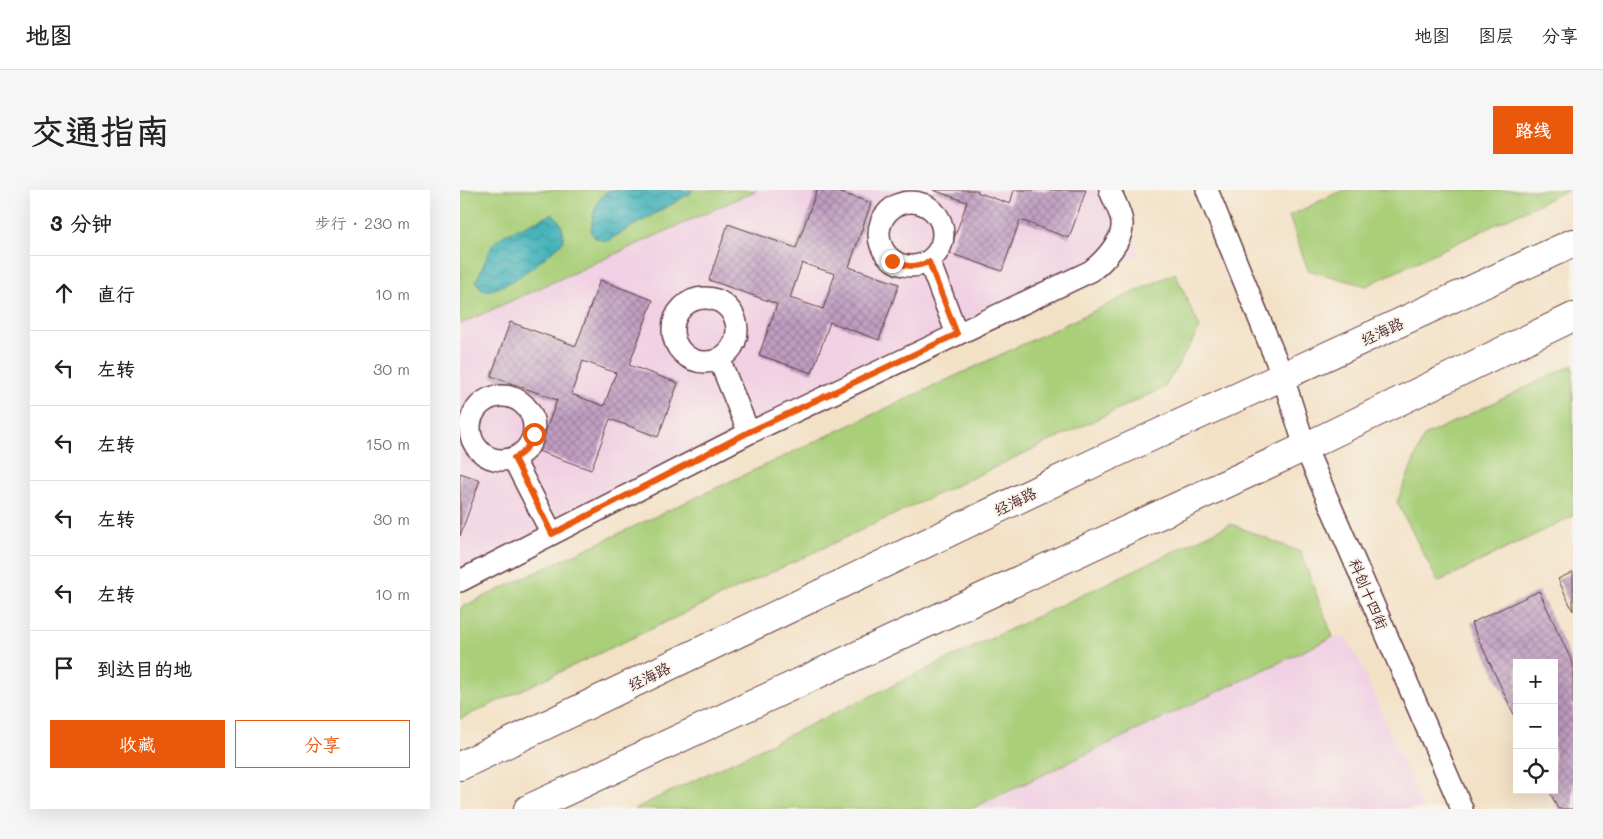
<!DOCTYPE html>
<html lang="zh">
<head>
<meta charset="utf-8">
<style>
  :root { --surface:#fff; --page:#f6f6f6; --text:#222; --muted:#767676; --line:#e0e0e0; --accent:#ea580c }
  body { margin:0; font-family:Mali,"LXGW WenKai TC",sans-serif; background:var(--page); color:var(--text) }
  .controls { position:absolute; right:15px; bottom:15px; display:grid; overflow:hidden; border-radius:0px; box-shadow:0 5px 20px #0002 }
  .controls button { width:45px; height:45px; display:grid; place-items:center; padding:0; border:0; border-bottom:1px solid var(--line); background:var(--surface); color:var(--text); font:25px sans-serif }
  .stop { position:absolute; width:15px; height:15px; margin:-11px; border:4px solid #ea580c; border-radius:50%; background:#fff }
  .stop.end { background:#ea580c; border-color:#fff; box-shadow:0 1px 5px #0008 }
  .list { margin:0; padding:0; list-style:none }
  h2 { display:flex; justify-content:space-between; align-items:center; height:65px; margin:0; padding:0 20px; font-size:21px }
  h2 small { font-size:16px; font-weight:400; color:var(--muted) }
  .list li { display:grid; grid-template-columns:32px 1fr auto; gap:15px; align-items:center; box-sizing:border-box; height:75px; padding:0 20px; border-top:1px solid var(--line) }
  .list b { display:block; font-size:19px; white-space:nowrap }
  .list em { font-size:16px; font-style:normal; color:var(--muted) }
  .actions { display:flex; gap:10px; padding:15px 20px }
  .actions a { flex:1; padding:11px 0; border:1px solid var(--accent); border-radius:0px; text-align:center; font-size:18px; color:var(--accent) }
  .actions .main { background:var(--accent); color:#fff }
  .icon { flex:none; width:28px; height:28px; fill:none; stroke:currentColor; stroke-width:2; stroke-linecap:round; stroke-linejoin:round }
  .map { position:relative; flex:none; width:1113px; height:619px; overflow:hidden; border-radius:0px }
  header { display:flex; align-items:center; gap:30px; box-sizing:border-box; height:70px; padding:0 25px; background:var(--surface); border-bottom:1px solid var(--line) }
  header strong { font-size:24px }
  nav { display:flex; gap:28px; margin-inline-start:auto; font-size:18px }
  .intro { display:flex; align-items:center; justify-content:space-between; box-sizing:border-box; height:120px; padding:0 30px }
  h1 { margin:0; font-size:35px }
  .button { padding:12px 22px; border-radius:0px; background:var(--accent); color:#fff; font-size:18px; font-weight:700 }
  main { display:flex; gap:30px; padding:0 30px }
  aside { flex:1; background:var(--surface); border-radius:0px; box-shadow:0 5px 20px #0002 }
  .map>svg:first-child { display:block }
  .built { fill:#f1d0e3 }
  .park { fill:#a9cf79; stroke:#7a7752 }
  .water { fill:url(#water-waves); stroke:#466872 }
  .building { fill:url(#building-cross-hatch); fill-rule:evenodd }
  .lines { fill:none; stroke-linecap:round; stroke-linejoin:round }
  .minor-casing { stroke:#633c42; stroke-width:24 }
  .major-casing { stroke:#633c42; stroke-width:30 }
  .minor { stroke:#fff; stroke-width:21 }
  .major { stroke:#fff; stroke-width:28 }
  .route { stroke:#ea580c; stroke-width:6 }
  .labels { text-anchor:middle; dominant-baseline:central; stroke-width:4; stroke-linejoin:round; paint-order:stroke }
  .street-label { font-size:15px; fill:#4a1f2b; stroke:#f7f3e8 }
</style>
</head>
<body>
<header>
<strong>地图</strong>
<nav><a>地图</a><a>图层</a><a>分享</a></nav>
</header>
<div class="intro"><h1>交通指南</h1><a class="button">路线</a></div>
<main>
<aside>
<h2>3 分钟<small>步行 · 230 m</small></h2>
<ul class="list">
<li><svg class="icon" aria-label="ahead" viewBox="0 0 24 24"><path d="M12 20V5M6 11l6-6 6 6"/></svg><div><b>直行</b></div><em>10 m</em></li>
<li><svg class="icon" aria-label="left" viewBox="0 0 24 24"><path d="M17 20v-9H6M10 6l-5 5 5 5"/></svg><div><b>左转</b></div><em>30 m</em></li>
<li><svg class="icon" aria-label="left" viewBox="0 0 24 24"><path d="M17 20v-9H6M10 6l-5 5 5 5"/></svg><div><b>左转</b></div><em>150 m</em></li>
<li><svg class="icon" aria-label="left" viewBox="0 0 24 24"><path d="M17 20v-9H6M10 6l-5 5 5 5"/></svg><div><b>左转</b></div><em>30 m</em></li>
<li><svg class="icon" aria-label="left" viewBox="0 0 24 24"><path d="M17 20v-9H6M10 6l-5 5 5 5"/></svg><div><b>左转</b></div><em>10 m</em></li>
<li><svg class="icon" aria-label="arrive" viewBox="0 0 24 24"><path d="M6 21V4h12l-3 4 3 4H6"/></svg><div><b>到达目的地</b></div></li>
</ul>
<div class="actions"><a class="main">收藏</a><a>分享</a></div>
</aside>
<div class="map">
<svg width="1113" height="619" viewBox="0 0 1113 619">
  <defs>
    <pattern id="water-waves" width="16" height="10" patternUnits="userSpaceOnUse" patternTransform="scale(1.25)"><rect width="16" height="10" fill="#41b2b9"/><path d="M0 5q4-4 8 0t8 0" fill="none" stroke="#389097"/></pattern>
    <pattern id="building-cross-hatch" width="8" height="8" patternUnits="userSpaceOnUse" patternTransform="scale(1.25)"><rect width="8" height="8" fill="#c09ec2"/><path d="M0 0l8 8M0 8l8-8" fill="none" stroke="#9e809e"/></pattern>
  </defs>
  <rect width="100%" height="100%" fill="#f7f3e8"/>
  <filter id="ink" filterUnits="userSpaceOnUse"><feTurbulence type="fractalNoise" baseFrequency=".02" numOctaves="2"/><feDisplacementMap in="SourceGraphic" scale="10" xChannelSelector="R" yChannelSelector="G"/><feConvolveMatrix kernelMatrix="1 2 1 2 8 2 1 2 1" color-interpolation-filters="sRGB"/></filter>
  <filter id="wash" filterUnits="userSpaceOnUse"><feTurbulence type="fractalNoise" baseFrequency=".0096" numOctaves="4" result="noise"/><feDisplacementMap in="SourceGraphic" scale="20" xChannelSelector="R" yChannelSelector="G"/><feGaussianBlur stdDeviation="1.12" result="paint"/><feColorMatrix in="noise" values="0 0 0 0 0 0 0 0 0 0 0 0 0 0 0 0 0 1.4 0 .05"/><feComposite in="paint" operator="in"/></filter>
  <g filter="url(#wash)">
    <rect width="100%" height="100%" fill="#f3e1c6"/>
    <path class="built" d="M0 0H657L679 64 0 399Z
      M873 447 886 448 901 474 963 619H511Z"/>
    <path class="park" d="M0 0H297L0 134Z
      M883 0H1108L906 96 848 80 829 26Z
      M715 83 740 138 705 197 0 529V418Z
      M1113 175V326L978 392 937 312 964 246Z
      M771 334 840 362 873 447 511 619H174Z"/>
    <path class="water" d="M150 0H232L230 4 147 51 135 48 131 42C132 27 135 8 150 0Z
      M92 24C102 30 104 41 103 52 88 66 42 105 22 100L16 91 32 56 36 51 46 44Z"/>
    <g id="blocks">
      <path class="building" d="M357 0H373L411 13 389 77 439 94 419 150 370 132 352 183 299 165 317 114 249 90 268 34 336 58ZM342 73 375 84 363 119 330 108Z
        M473 0H518L517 2 550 14 554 0H626L609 48 560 30 542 81 489 63 507 12Z
        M140 90 193 110 169 175 218 193 198 247 150 229 131 280 78 261 97 210 31 186 50 132 116 156ZM123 171 156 183 144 216 111 204Z
        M0 283 20 290 0 346Z
        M1113 382V421L1098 389Z
        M1079 401 1113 474V619H1098L1089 600H1094V473H1057V531L1011 433Z"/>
    </g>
  </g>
  <g filter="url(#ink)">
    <use href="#blocks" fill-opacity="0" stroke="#633c42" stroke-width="1"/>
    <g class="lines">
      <defs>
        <path id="minor" d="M747 0 823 187 845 257 1002 619
          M419 44a32 32 0 1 1 64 0a32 32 0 1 1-64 0Z
          M469 71 497 144
          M213 140a32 32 0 1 1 64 0a32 32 0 1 1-64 0Z
          M259 169 289 243
          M10 238a32 32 0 1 1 64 0a32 32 0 1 1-64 0Z
          M53 268 92 344
          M0 391 289 243 631 81C643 72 664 50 662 33 662 24 653 9 650 0"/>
        <path id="major" d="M0 576 634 273 1113 53
          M68 619 845 257 1113 127"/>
      </defs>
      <use href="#minor" class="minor-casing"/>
      <use href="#major" class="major-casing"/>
      <use href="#minor" class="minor"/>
      <use href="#major" class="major"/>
    </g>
  </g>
  <g class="lines" filter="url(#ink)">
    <path class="route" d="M74 244C69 255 65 263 54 268L92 344 289 242 497 144 469 72C454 78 448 77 432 71"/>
  </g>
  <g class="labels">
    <g class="street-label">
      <text transform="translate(922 141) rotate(-25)">经海路</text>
      <text transform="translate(555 311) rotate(-26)">经海路</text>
      <text transform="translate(909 404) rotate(67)">科创十四街</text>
      <text transform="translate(189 486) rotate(-26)">经海路</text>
    </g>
  </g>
</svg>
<div class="controls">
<button>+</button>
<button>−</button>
<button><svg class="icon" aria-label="locate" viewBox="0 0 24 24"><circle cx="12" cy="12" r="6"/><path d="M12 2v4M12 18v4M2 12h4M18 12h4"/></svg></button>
</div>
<div class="stop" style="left:74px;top:244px"></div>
<div class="stop end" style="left:432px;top:71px"></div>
</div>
</main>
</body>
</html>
